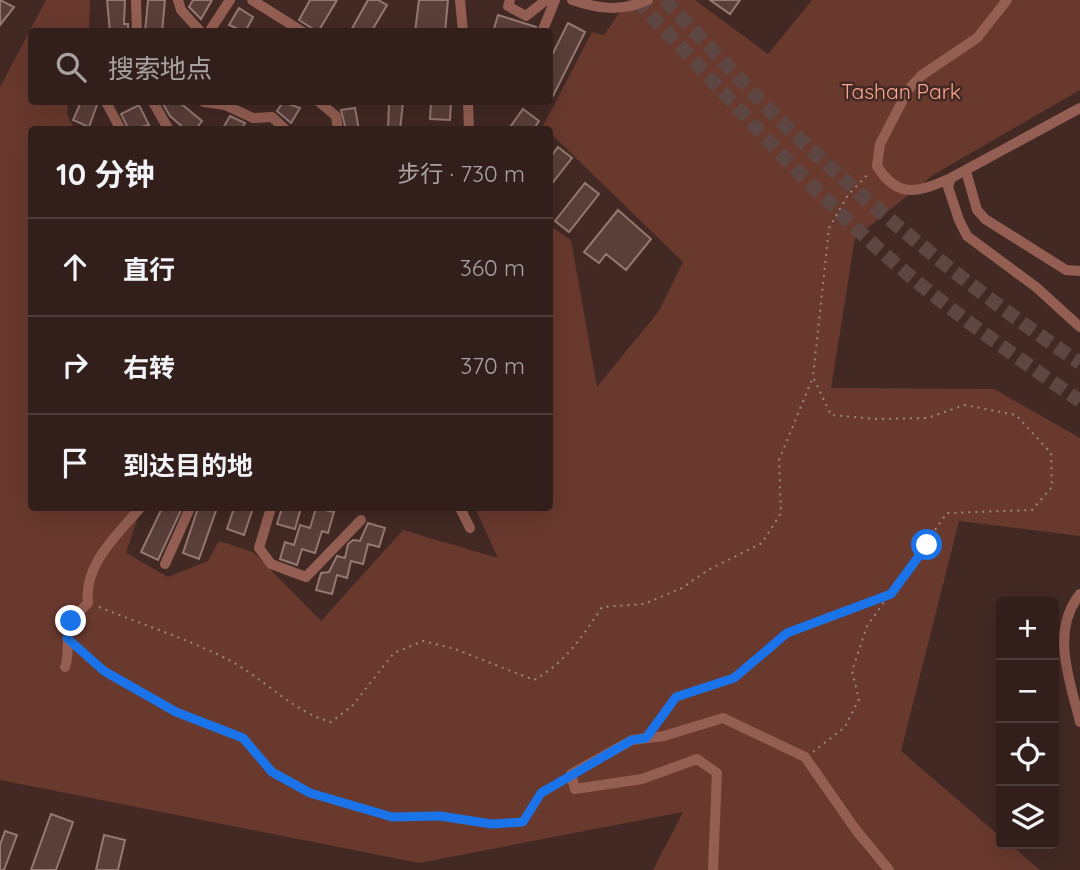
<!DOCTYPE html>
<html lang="zh">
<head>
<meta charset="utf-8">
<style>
  :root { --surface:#321f1b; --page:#3d2c28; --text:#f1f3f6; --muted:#a8a2a3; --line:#4d3d3a }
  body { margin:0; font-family:Quicksand,"Noto Sans SC",sans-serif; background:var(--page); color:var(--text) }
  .controls { position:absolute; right:21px; bottom:21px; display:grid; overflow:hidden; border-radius:7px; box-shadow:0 7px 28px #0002 }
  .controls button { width:63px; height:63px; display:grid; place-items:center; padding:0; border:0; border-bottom:2px solid var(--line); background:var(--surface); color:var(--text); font:35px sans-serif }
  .stop { position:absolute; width:21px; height:21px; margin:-16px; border:5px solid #1a73e8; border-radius:50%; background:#fff }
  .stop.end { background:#1a73e8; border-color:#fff; box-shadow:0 2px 7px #0008 }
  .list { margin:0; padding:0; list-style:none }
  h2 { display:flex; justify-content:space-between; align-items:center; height:91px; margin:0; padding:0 28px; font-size:30px }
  h2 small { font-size:23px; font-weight:400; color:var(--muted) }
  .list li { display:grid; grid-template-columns:46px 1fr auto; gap:21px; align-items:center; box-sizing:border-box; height:98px; padding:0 28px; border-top:2px solid var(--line) }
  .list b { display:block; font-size:26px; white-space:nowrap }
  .list em { font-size:23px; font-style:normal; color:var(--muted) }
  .icon { flex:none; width:38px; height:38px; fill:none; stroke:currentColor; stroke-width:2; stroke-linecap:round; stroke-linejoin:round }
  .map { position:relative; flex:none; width:1080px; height:870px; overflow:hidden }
  .search { position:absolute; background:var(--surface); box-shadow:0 7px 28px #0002; left:28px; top:28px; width:525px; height:77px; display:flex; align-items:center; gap:18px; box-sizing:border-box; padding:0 24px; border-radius:7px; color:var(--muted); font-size:26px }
  .panel { position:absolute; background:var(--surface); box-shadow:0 7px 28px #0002; left:28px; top:126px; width:525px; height:385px; border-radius:7px }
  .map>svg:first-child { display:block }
  .green { fill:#69392e }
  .building { fill:#5a3f39; stroke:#957871; stroke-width:2 }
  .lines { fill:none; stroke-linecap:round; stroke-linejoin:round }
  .major-tunnel { stroke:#5e4742; stroke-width:14; stroke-dasharray:14 7; stroke-linecap:butt }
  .path { stroke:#998581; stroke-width:2; stroke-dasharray:2 5; stroke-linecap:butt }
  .minor { stroke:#945e52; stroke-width:10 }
  .route { stroke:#1a73e8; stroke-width:9 }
  .labels { text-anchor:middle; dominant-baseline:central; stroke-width:5; stroke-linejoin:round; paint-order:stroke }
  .park-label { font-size:21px; fill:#fca591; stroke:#422924 }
</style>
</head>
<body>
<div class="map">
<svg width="1080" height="870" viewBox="0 0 1080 870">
  <rect width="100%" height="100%" fill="#422924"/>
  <path class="green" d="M46 0H90L89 31 32 32V102H68L67 114 74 129 32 130V508H141L126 553 168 577 208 561 219 541 253 552 321 621 403 530 498 558 475 508H550V226L571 240 597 387 659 311 683 262 543 126 592 32 604 35 628 0H695L768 54 812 0H1080V90L933 175 855 238 831 388 994 389 1080 438V536L959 521 901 751 1001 837V844H1010L1040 870H653L683 812 419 863 0 780V87Z"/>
  <path class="building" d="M0 0 14 7 0 25Z
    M107 0H125L124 24H128V32H110Z
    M148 0H165L162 32H145Z
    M193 0H212L201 19 189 7Z
    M310 0H337L318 32 299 20Z
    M368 0H378L387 5 371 32H350Z
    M419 0H448L445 32H415Z
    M710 0H740L730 14Z
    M239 8 253 17 245 32 229 25Z
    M498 15 536 27 534 32H493Z
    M568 23 585 32 550 102V59Z
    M81 102H98L89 127 73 120Z
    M166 102H179L202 121 195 130H186L170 116 163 104Z
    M283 102 300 108 291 123 277 111Z
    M389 102H403L400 130H388Z
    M431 102H451L450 120 430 119Z
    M139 105 149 125 129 130 121 114Z
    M355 108 359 130H346L341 110Z
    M523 109 539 121 533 130H508Z
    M230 116 245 123 241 130H222Z
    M558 147 572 158 550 186V158Z
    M585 183 599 194 569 232 555 221Z
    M618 210 651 239 626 270 606 254 599 263 584 252Z
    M162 508H182L158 560 141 552Z
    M198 508H217L199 559 183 553Z
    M234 508H253L244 535 227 529Z
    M282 508H301L295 529 277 524Z
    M316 508 334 512 328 533 322 531 315 553 302 549 297 565 280 559 285 542 294 545 300 525 310 528Z
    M368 523 385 528 379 547 368 544 363 564 351 561 347 578 337 575 332 594 316 590 321 573 329 572 337 556 345 558 348 544 353 540 360 541Z
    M51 814 73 822 56 870H31Z
    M5 831 17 835 4 870H0V845Z
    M104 835 125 840 118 870H96Z"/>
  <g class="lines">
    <path class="major-tunnel" d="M636 0C715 81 789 168 873 244 937 302 1009 352 1080 401
      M664 0C706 41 744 86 786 126 878 214 975 292 1080 363"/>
    <path class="path" d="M99 607C141 624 185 638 225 658 262 676 292 712 331 722L352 706 394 653 423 641 455 649 534 680C566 662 582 637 602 607L644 604 682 588 708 570 762 543 781 513 779 460 813 377
      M79 649 104 671 176 712 243 738 273 772 310 793 392 817 440 816 493 824 523 822 541 793 561 780
      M654 726 676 697 734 678 787 633 890 595
      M813 752 845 727 859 699 852 671 867 626 947 513 1032 510 1052 487 1051 453 1016 415 965 405 927 418 876 419 831 415 813 377 829 228 848 195 868 174"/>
    <path class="minor" d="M136 0 137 32
      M178 0 181 10 201 32
      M252 0 303 32
      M460 0 463 32
      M510 0 508 6 526 16 546 0
      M572 0C599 9 622 12 648 0
      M209 32 230 0
      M542 32 555 0
      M106 102 121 130
      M153 102 169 130
      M204 102 225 105 253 118 272 117 286 130
      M319 102 336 116 338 130
      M468 102 469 130
      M1080 108 951 178 948 187 959 220 967 236 1036 287 1080 327
      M966 171 977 210 985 219 1066 270 1080 271
      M951 178C919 192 898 200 877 166L880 144 908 90 922 75 977 38 1007 0
      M271 508 259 548 271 564 306 577 361 520
      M460 508 470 528
      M165 564 190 508
      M1080 594C1050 631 1070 681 1080 722
      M65 667C71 651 64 634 72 620 76 614 83 608 88 603 83 565 118 534 140 508
      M713 870 717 773 697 759 642 779 575 789 571 774 632 740 664 736 723 718 805 757 856 830 889 870"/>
  </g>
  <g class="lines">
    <path class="route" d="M71 621 67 638 104 671 176 712 243 738 272 772 310 793 392 817 440 816 492 824 523 822 541 793 632 740 646 738 676 697 734 678 787 633 891 594 927 545"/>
  </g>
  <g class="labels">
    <g class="park-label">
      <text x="901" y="91">Tashan Park</text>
    </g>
  </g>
</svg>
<div class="controls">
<button>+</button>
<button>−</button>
<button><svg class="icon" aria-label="locate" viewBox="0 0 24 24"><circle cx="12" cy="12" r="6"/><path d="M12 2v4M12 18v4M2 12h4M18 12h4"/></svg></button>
<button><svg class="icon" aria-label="layers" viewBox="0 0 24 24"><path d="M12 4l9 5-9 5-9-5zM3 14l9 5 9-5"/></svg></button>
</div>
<div class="stop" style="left:927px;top:545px"></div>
<div class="stop end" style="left:71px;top:621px"></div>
<div class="search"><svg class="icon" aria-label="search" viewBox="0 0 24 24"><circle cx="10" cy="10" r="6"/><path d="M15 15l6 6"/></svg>搜索地点</div>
<section class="panel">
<h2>10 分钟<small>步行 · 730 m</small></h2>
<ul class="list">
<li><svg class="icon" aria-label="ahead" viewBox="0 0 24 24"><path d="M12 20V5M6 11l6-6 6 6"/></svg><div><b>直行</b></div><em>360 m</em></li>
<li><svg class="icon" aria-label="right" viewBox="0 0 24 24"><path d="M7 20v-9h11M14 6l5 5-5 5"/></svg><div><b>右转</b></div><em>370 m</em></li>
<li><svg class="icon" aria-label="arrive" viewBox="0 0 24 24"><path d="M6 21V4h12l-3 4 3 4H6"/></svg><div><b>到达目的地</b></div></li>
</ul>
</section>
</div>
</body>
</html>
